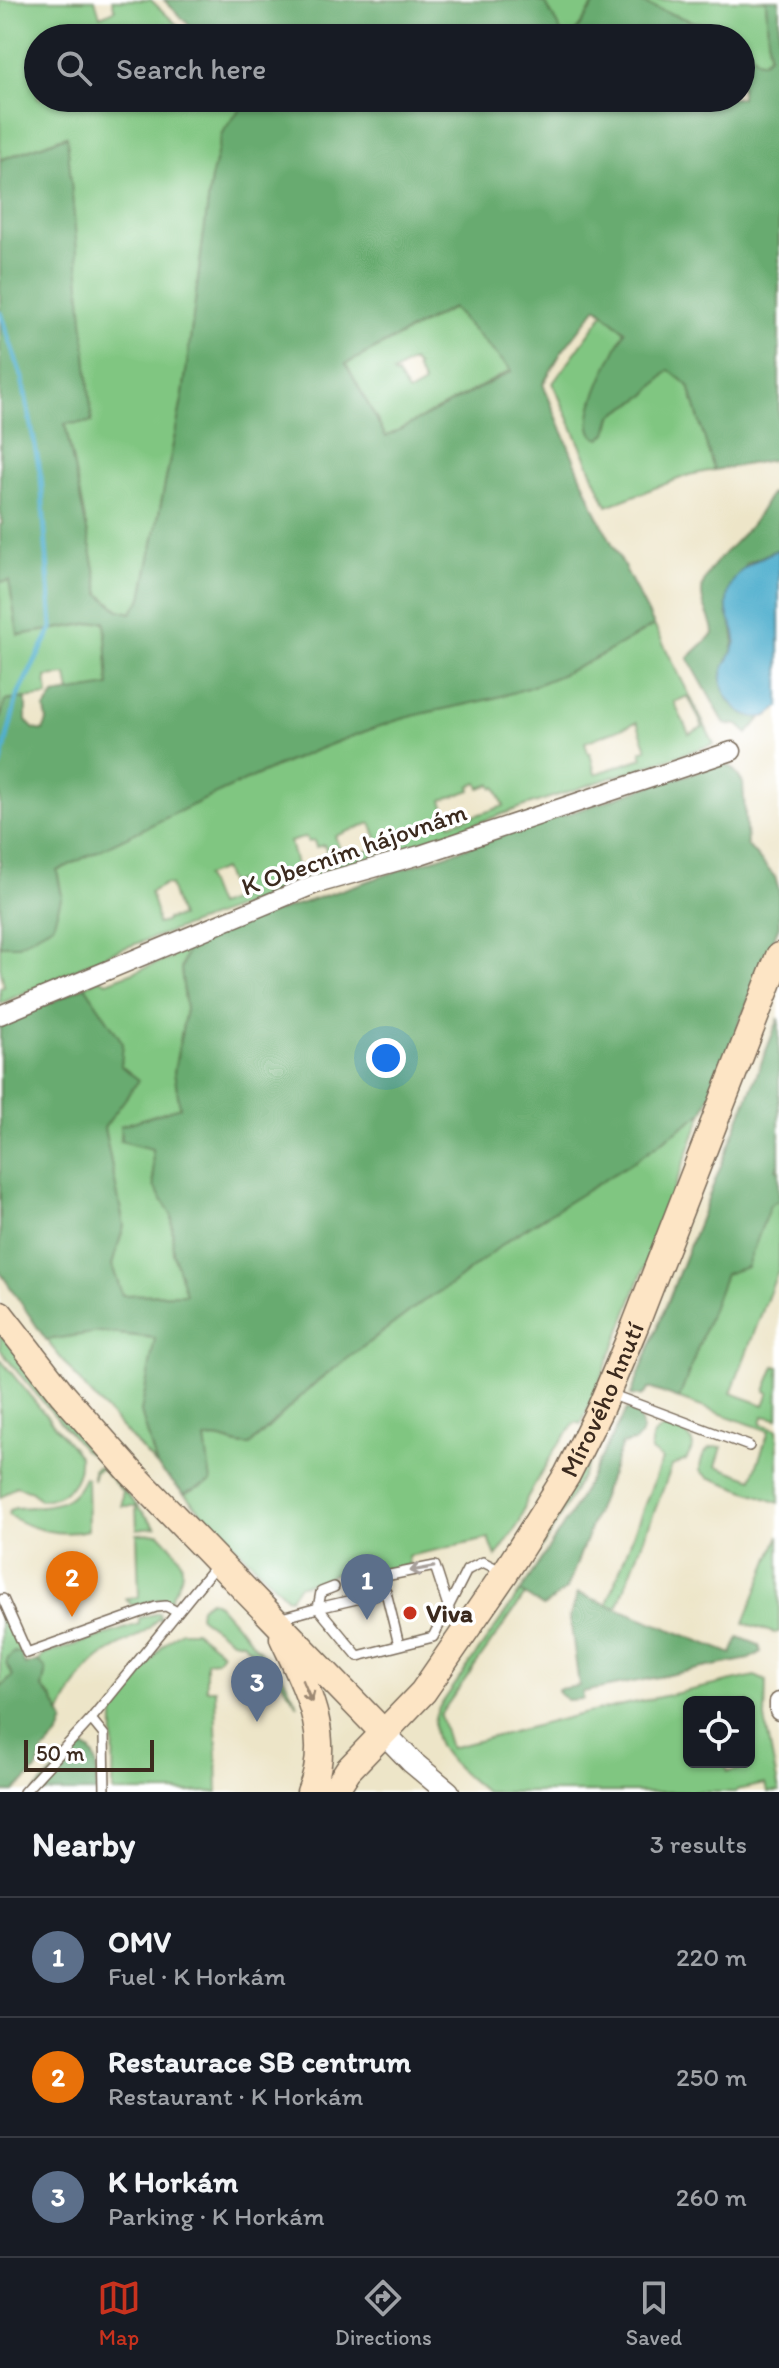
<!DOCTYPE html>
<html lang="en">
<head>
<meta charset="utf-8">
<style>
  :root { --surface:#171b24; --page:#20242c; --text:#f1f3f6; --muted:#9ea1a6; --line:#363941; --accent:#c8321e }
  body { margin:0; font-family:Itim,sans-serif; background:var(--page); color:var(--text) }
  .controls { position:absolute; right:24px; bottom:24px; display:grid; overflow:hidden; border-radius:12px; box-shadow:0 2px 6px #0004 }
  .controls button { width:72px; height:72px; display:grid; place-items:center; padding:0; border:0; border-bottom:2px solid var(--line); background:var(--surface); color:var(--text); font:40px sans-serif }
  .scale { position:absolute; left:24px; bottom:20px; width:130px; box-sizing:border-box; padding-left:8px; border:4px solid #3b2a1e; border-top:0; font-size:22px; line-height:28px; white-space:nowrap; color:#3b2a1e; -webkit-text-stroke:6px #fff; paint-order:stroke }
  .you { position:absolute; left:386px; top:1058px; width:28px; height:28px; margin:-20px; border:6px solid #fff; border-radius:50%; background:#1a73e8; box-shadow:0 0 0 12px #1a73e833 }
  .badge { display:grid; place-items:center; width:52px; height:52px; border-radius:50%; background:var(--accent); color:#fff; font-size:26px; font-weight:700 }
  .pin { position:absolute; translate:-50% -66px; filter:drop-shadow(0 2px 4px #0008) }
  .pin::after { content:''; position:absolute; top:42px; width:28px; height:24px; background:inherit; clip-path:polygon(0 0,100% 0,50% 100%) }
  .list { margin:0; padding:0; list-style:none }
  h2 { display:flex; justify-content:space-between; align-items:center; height:104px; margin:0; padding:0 32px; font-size:34px }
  h2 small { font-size:26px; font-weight:400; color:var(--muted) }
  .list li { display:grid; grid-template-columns:52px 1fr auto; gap:24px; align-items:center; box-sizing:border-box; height:120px; padding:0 32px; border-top:2px solid var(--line) }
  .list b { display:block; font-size:30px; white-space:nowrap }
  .list p { margin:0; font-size:26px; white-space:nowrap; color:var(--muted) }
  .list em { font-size:26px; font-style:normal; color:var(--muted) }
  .icon { flex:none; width:44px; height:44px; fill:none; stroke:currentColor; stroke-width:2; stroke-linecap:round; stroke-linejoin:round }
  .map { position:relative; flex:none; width:779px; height:1792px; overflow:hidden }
  .search { position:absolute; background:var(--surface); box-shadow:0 2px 6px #0004; left:24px; right:24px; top:24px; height:88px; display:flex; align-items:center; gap:20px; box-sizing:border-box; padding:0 28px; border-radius:44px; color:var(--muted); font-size:30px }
  .sheet { height:464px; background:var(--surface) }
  nav { display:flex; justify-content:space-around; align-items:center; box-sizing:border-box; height:112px; border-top:2px solid var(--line); background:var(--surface); font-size:22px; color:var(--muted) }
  nav a { display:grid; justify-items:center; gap:4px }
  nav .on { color:var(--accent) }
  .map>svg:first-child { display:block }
  .green { fill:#80c681; stroke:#5e7850; stroke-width:2; fill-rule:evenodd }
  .forest { fill:#68ab6f; stroke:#526a46; stroke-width:2; fill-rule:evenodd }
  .water { fill:#50afce; stroke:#466c76; stroke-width:2 }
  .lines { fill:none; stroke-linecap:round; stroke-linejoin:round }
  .stream { stroke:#50afce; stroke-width:5 }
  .service-casing { stroke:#796b5a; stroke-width:12 }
  .minor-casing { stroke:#796b5a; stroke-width:21 }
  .tertiary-casing { stroke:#796b5a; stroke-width:25 }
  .secondary-casing { stroke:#796b5a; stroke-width:29 }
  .service { stroke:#fff; stroke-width:9 }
  .minor { stroke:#fff; stroke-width:18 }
  .tertiary { stroke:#fff; stroke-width:22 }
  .secondary { stroke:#fde5c5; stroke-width:26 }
  .oneway { stroke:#a79f9a }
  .oneway2 { stroke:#9c8872 }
  .poi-dot { fill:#c8321e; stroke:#fff; stroke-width:3 }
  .labels { text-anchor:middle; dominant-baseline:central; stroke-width:7; stroke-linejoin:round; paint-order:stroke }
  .street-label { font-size:26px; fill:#3b2a1e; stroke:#fff }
  .poi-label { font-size:26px; font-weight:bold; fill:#3b2a1e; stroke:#fff; text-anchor:start }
</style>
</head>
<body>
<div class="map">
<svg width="779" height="1792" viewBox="0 0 779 1792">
  <rect width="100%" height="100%" fill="#fff"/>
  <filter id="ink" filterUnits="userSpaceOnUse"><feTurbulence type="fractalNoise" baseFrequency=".0125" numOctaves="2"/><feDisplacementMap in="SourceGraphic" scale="16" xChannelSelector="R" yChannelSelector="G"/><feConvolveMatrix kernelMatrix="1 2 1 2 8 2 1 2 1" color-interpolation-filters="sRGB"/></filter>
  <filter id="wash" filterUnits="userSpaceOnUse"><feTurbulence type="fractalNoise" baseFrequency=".006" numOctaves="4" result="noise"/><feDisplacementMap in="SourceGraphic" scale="32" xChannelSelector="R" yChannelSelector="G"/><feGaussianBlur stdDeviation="1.8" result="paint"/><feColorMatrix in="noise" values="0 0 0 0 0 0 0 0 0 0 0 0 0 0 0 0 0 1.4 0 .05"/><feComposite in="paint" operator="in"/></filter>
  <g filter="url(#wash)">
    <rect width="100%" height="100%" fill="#ede5c8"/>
    <path class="green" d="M0 0H95L100 16 115 10 112 0H151L191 38H38V98H148L149 101 157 98H234L241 108 222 133 211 179 183 395 142 598 131 613 119 610 100 594 65 423 91 422 66 136 0 160Z
      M535 0H598C587 12 583 26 571 36H563L546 4Z
      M633 0H766L769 56 762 62 757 60 735 32 720 26 694 22Z
      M453 308 512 370 386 437 346 364ZM412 361 418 367 416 368 424 384 408 393 397 374 395 375 393 373Z
      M604 313 625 331 593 401 610 425 612 416 646 395 669 370 689 386 714 470 689 475 607 506 553 383Z
      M9 580 19 635 106 621 109 687 70 693 67 675 46 677 48 696 5 701 0 721V582Z
      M654 625 714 744 528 805 113 952 0 1004V987L4 986 0 967V945H18L62 896 57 871C167 817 277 761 394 721 429 710 466 706 501 696 555 682 606 654 654 625ZM688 696 703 727 689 734 674 702ZM637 722 647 749 641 751 643 758 595 774 590 753H588L585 742ZM478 783 480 788 491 784 493 788 496 787 504 806 450 824 442 800 471 790 470 786ZM371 823 380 846 352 857 349 850 341 852 335 836ZM306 837 308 842 314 841 316 847 324 845 332 865 299 877 290 842ZM223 869 229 883 237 881 243 896 217 906 205 876ZM165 884 170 885 180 917 167 919 166 922 157 924 156 911 150 892Z
      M188 946 181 969 186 1009 174 1072 180 1107 121 1141 152 1148 154 1186 172 1216 173 1253 187 1294 122 1295 112 1265 124 1226 104 1128 121 1066 85 986 100 979 107 982 171 958 176 950Z
      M779 1018V1268L731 1393 764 1405 769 1393 765 1391 775 1366 779 1367 778 1419 763 1416 761 1424 777 1429 779 1503 708 1477 700 1471C700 1456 707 1445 722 1447L716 1466 752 1479 769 1431 649 1388C644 1396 640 1397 631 1395Z
      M703 1112 614 1347 581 1424 576 1422 555 1449 527 1498 520 1522 496 1557 489 1539 408 1556 409 1565 370 1574 368 1566 330 1575V1577L298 1586 290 1598 286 1597 184 1494 210 1482 205 1439C226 1435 228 1446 250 1445L314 1384 422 1302 452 1284 511 1237 636 1160Z
      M100 1332 156 1338 141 1412 157 1466 87 1390 46 1340Z
      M0 1333 106 1463 84 1450 16 1370 0 1349Z
      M0 1359 79 1456C81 1483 66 1498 40 1500L32 1491 16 1486 0 1498Z
      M607 1418 612 1420 549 1537 485 1627Z
      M665 1428C677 1429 691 1433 693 1447L686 1460 672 1466 617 1608 607 1604 662 1459 651 1451C650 1439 653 1432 665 1428Z
      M97 1467 103 1468 156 1527 137 1529 136 1506H122V1491L101 1468 95 1472 93 1480V1470Z
      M84 1477 87 1479 88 1530C61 1537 32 1530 8 1515L10 1510 15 1508C44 1506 72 1509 84 1477Z
      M159 1533C173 1548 189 1560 179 1582 176 1590 172 1591 171 1600 156 1596 146 1606 131 1605L126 1598 139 1597 137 1534Z
      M779 1535V1632L774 1633 744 1623Z
      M520 1592 525 1595 440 1715 450 1748 578 1715 755 1676 766 1681 765 1719 779 1792H767L765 1784 737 1790 736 1792H485C462 1772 421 1745 438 1709ZM689 1702H749L751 1759 745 1762 746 1768 728 1772 724 1762H689Z
      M0 1600 21 1654 14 1652 8 1667 13 1676 0 1688Z
      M210 1600 218 1604 283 1677 298 1705 282 1683 243 1642 232 1640 202 1619 199 1615 200 1607Z
      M159 1613 161 1620 158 1618C146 1635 124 1642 106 1653 84 1667 72 1690 61 1713L42 1688 46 1669 38 1661 43 1655 139 1624V1618Z
      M181 1631H195L222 1652 217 1660 206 1661V1689H215L218 1792H113L114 1711C119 1697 128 1691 137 1680 156 1658 155 1648 181 1631Z"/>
    <path class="forest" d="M164 0H535L546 4 563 35 571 36C583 26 587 12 598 0H633L694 22 720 26 735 32 740 38H202Z
      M766 0H779V198L776 205 779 217V459L714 470 689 386 669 370 646 395 612 416 607 433 601 439C568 433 617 348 625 331L597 307 561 353 543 384 595 510 654 625C606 654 555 682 501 696 466 706 429 710 395 721 277 760 168 817 57 871L62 896 53 925 18 945H0V721L5 701 26 698V721L34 729 43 731 47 721 45 709 54 695 109 686 105 621 18 635 9 581 0 582V525L2 524 0 509V160L67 136 92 422 65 424 100 594 119 610 131 613 142 598 183 395 211 179 222 133 241 108 243 98H741V39L757 60 763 62 769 56ZM452 308 512 371 386 437 346 364Z
      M771 493 779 500V549L747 563 727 610C739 641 735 646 722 675L745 714 761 718 748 734 738 725 725 724 688 658 713 634C713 617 698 604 703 585 708 565 737 542 750 526 758 516 764 504 771 493Z
      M723 764 732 767 743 783 747 845 775 877 779 891V926L703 1112 636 1160 512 1237 452 1284 422 1302 314 1384 250 1445C228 1446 226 1435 205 1439L211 1482 184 1494 157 1466 141 1412 155 1338 100 1332 46 1340 0 1272V1027L85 986 123 1043 121 1066 139 1080 104 1128 124 1226 112 1265 122 1295 186 1294 173 1253 172 1216 154 1186 152 1149 121 1141 120 1126 180 1107 174 1072 186 1009 181 969 188 946 273 913 641 789Z
      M779 1018V1164L776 1169 779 1171V1200L770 1205 747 1267 725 1274 679 1399 649 1388C644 1396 641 1397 631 1395Z
      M627 1409 638 1416C644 1426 644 1434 635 1442L622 1444 567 1589 543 1607 520 1592 570 1515Z
      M578 1593 732 1654 739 1637 759 1645 761 1652 749 1659 583 1692V1699L567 1700 559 1694 558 1689 579 1686 570 1617Z
      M14 1652 21 1654 25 1665 38 1661 46 1669 42 1688 52 1698 64 1721 59 1735 43 1752 37 1769 14 1792H0V1688L13 1676 6 1664 8 1658Z
      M81 1747C102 1751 96 1775 96 1792H34C40 1784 75 1750 81 1747Z"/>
    <path class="water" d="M779 549V707C775 711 769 716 764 717 741 721 719 695 722 674 724 662 735 652 736 640 736 629 728 621 727 610 724 574 752 561 779 549Z"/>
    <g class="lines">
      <path class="stream" d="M0 313 22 378 41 477 52 628 17 697 0 768"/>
    </g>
  </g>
  <g filter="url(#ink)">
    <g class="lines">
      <defs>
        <path id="service" d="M610 1394 749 1446
          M365 1580 435 1566 449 1609
          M334 1587 321 1592 318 1608 386 1592 399 1645
          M3 1599 27 1653 156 1607 166 1606 177 1612
          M278 1619 318 1608 358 1656 433 1637 467 1570 483 1562 503 1572
          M91 1719 104 1735 105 1792
          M24 1792 91 1719 216 1565"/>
        <path id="minor" d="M0 1015 313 885 420 855 732 751
          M779 1702V1711"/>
        <path id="tertiary" d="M383 1732 412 1762 448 1792"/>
        <g id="secondary">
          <path d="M0 1314 63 1395 131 1472 383 1732"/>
          <path d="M283 1638C306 1688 334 1737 310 1792"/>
          <path id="s1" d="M334 1792 348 1770 423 1692 505 1573 567 1475 600 1409 635 1326 779 956"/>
        </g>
      </defs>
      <use href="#service" class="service-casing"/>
      <use href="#minor" class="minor-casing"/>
      <use href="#tertiary" class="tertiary-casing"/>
      <use href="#secondary" class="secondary-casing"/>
      <use href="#service" class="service"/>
      <use href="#minor" class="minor"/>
      <use href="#tertiary" class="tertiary"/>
      <use href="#secondary" class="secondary"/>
    </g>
    <defs><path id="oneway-shaft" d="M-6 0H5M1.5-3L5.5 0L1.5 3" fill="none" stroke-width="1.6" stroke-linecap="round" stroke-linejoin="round" transform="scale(2)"/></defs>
    <use class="oneway" href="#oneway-shaft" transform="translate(422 1569) rotate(170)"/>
    <use class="oneway2" href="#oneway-shaft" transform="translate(307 1691) rotate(67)"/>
  </g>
  <circle class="poi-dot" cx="410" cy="1613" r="8"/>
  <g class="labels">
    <g class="street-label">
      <text transform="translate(354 849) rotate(-19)">K Obecním hájovnám</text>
      <text stroke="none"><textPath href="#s1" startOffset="478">Mírového hnutí</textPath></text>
    </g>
    <g class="poi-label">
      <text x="426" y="1613">Viva</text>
    </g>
  </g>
</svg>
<div class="controls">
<button><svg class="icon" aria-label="locate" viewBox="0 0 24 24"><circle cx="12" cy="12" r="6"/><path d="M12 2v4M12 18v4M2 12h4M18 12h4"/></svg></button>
</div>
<div class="scale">50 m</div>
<div class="you"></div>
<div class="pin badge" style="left:367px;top:1620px;background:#5c6f8a">1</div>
<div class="pin badge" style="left:72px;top:1617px;background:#e8710a">2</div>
<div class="pin badge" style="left:257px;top:1722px;background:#5c6f8a">3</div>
<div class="search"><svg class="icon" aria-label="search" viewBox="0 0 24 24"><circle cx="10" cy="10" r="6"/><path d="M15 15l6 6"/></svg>Search here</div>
</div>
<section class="sheet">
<h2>Nearby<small>3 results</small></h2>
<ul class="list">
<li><span class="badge" style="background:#5c6f8a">1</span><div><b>OMV</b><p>Fuel · K Horkám</p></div><em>220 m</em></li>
<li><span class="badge" style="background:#e8710a">2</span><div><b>Restaurace SB centrum</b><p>Restaurant · K Horkám</p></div><em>250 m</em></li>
<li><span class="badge" style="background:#5c6f8a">3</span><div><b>K Horkám</b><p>Parking · K Horkám</p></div><em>260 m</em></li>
</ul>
</section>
<nav>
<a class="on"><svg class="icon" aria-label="map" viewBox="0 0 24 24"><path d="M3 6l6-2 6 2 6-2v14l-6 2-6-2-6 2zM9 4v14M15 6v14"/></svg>Map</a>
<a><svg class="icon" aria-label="directions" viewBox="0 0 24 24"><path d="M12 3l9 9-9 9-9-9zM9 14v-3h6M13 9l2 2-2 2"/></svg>Directions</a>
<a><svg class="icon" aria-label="saved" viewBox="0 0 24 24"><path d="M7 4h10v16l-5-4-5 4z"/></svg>Saved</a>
</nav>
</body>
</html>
